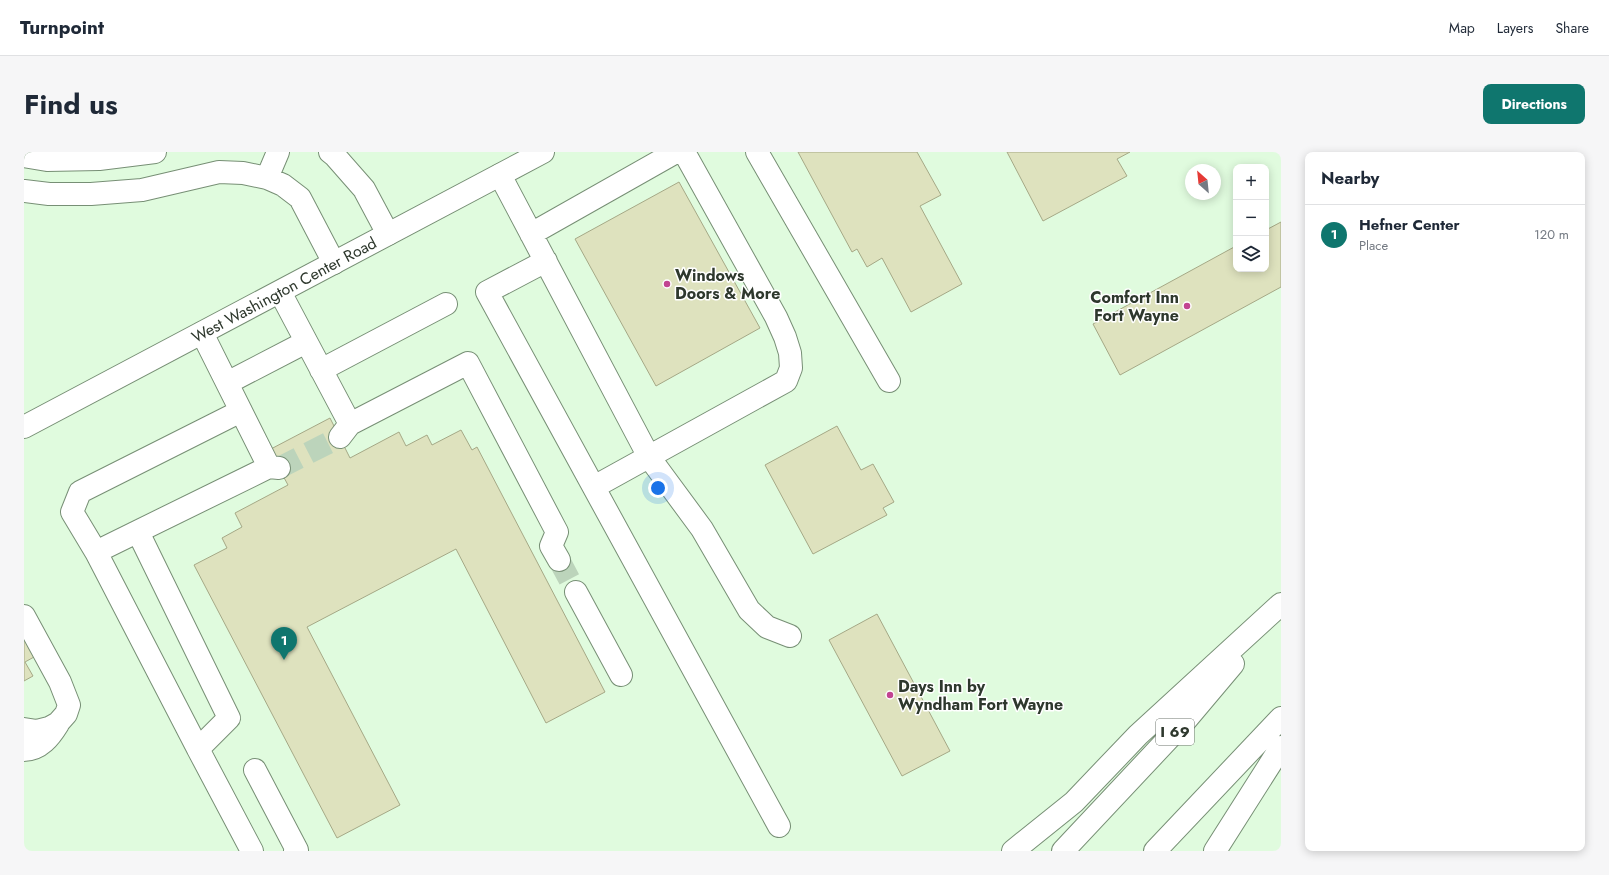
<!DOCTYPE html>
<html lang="en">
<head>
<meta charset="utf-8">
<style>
  :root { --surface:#fff; --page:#f6f6f7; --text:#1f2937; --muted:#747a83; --line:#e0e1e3; --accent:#0f766e }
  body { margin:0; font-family:Jost,sans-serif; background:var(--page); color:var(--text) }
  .controls { position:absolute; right:12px; top:12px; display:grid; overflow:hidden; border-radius:8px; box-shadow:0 2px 10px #0003 }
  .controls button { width:36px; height:36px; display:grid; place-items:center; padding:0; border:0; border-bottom:1px solid var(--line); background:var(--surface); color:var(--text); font:20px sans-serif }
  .compass { position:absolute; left:1161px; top:12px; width:36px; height:36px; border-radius:50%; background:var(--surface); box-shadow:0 2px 10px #0003; rotate:333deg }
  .you { position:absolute; left:634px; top:336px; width:14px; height:14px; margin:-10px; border:3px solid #fff; border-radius:50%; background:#1a73e8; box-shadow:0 0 0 6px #1a73e833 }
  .badge { display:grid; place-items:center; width:26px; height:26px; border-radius:50%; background:var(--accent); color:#fff; font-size:13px; font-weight:700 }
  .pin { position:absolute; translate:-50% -33px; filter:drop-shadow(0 1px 2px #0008) }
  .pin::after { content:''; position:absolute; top:21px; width:14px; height:12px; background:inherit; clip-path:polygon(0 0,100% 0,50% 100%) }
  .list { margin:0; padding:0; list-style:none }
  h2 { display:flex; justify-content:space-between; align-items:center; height:52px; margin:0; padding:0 16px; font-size:17px }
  h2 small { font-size:13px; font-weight:400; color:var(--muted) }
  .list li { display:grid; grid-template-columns:26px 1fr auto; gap:12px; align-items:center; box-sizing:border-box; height:60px; padding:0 16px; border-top:1px solid var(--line) }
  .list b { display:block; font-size:15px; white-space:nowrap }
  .list p { margin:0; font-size:13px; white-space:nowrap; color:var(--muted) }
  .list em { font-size:13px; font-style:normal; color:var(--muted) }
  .icon { flex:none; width:22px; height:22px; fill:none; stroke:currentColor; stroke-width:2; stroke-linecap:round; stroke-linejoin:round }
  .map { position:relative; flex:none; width:1257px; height:699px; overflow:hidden; border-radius:8px }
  header { display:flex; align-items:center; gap:24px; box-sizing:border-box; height:56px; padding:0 20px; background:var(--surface); border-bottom:1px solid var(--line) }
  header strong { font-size:19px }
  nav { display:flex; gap:22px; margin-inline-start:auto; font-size:14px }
  .intro { display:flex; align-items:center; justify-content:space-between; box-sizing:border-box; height:96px; padding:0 24px }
  h1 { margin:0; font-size:28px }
  .button { padding:10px 18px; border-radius:8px; background:var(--accent); color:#fff; font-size:14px; font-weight:700 }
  main { display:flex; gap:24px; padding:0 24px }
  aside { flex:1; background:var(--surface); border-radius:8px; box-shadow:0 2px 10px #0003 }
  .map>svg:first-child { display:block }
  .building { fill:#dee2be; stroke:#a5a886 }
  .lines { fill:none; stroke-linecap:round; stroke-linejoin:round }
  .minor-tunnel { stroke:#bcd4bb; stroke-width:22; stroke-dasharray:22 11; stroke-linecap:butt }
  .minor-casing { stroke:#778f75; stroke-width:24 }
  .major-casing { stroke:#778f75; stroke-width:24 }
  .highway-casing { stroke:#778f75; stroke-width:24 }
  .minor { stroke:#fff; stroke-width:22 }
  .major { stroke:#fff; stroke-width:22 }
  .highway { stroke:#fff; stroke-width:22 }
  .poi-dot { fill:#c24491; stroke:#fff; stroke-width:1.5 }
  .labels { text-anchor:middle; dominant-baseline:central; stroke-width:3; stroke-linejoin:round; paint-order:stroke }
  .shield { fill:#fff; stroke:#6d746c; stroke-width:1 }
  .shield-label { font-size:15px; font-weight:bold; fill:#2e382d }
  .poi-label { font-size:16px; font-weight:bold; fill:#2e382d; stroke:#fff; text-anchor:start }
  .street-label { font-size:16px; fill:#2e382d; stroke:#fff }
</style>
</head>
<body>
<header>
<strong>Turnpoint</strong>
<nav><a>Map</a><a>Layers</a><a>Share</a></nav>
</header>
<div class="intro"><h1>Find us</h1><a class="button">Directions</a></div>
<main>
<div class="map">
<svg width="1257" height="699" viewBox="0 0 1257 699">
  <rect width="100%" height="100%" fill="#e0fbde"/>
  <path class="building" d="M774 0H893L917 43 896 54 938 132 887 160 858 106 843 115 833 97 828 100Z
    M983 0H1106L1093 7 1103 24 1019 69Z
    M655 30 736 176 632 234 551 87Z
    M1257 70V135L1096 223 1069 172 1212 94V117H1242V78Z
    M306 266 326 306 375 280 382 294 403 283 408 293 437 278 448 298 453 295 581 540 522 571 432 397 283 475 376 653 313 686 170 413 203 396 198 386 218 375 211 361 264 333 245 298Z
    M813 274 837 318 849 312 870 350 859 356 863 363 789 402 741 313Z
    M853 462 926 599 878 624 805 488Z
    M0 476 20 514 16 516 10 505 1 510 9 524 0 529Z"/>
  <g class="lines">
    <path class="minor-tunnel" d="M255 316 316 285
      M535 408 552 440"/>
    <defs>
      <path id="minor" d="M306 0 311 4 340 37 364 82
        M733 0 865 229
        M0 4 23 8 75 7 131 0
        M476 23 625 305 678 377 725 458 743 475 766 484
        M243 26 254 0
        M0 39 25 42H67L118 38 195 20 219 21 243 26 259 33 276 46 310 111
        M507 82 652 0
        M522 109 463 140 755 674
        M256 140 326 272
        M178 181 245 315
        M297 218 422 152
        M203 231 282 190
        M217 259 56 340 48 360 72 400 245 315 255 316
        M316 285 326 272 444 211 533 380 527 394 535 408
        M570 335 762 229 767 216 766 201 761 185 752 165 660 0
        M72 400 174 597 205 566 114 380
        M552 440 597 523
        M0 464 36 530 45 553 42 562 34 571 25 576 13 579 0 577
        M174 597 228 699
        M0 598C16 598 26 585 34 572
        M231 618 273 698 271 699"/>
      <path id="major" d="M0 275 519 0"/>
      <path id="highway" d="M989 699 1050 650 1114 583 1257 452
        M1039 699 1161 569 1209 512
        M1131 699 1257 566
        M1191 699 1257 595"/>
    </defs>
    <use href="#minor" class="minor-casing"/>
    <use href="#major" class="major-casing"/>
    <use href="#highway" class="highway-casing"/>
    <use href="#minor" class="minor"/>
    <use href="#major" class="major"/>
    <use href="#highway" class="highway"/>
  </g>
  <g class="poi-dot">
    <circle cx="643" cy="132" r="4"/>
    <circle cx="1163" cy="154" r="4"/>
    <circle cx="866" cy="543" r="4"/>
  </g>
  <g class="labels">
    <rect class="shield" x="1132" y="567" width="38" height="26" rx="3"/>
    <g class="shield-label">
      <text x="1151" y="580">I 69</text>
    </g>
    <g class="poi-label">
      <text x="651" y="123">Windows<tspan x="651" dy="18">Doors &amp; More</tspan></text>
      <text x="1155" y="145" text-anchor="end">Comfort Inn<tspan x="1155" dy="18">Fort Wayne</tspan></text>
      <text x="874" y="534">Days Inn by<tspan x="874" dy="18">Wyndham Fort Wayne</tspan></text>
    </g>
    <g class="street-label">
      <text transform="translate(260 138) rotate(-28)">West Washington Center Road</text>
    </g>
  </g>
</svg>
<div class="controls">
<button>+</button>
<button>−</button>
<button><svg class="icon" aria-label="layers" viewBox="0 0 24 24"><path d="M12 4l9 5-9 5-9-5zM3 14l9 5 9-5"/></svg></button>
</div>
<svg class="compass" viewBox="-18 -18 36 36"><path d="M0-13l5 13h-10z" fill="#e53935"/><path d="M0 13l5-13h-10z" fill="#747a83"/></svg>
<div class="you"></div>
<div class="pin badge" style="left:260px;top:508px">1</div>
</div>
<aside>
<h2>Nearby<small></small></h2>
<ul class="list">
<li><span class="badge">1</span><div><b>Hefner Center</b><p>Place</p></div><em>120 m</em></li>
</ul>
</aside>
</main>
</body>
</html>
